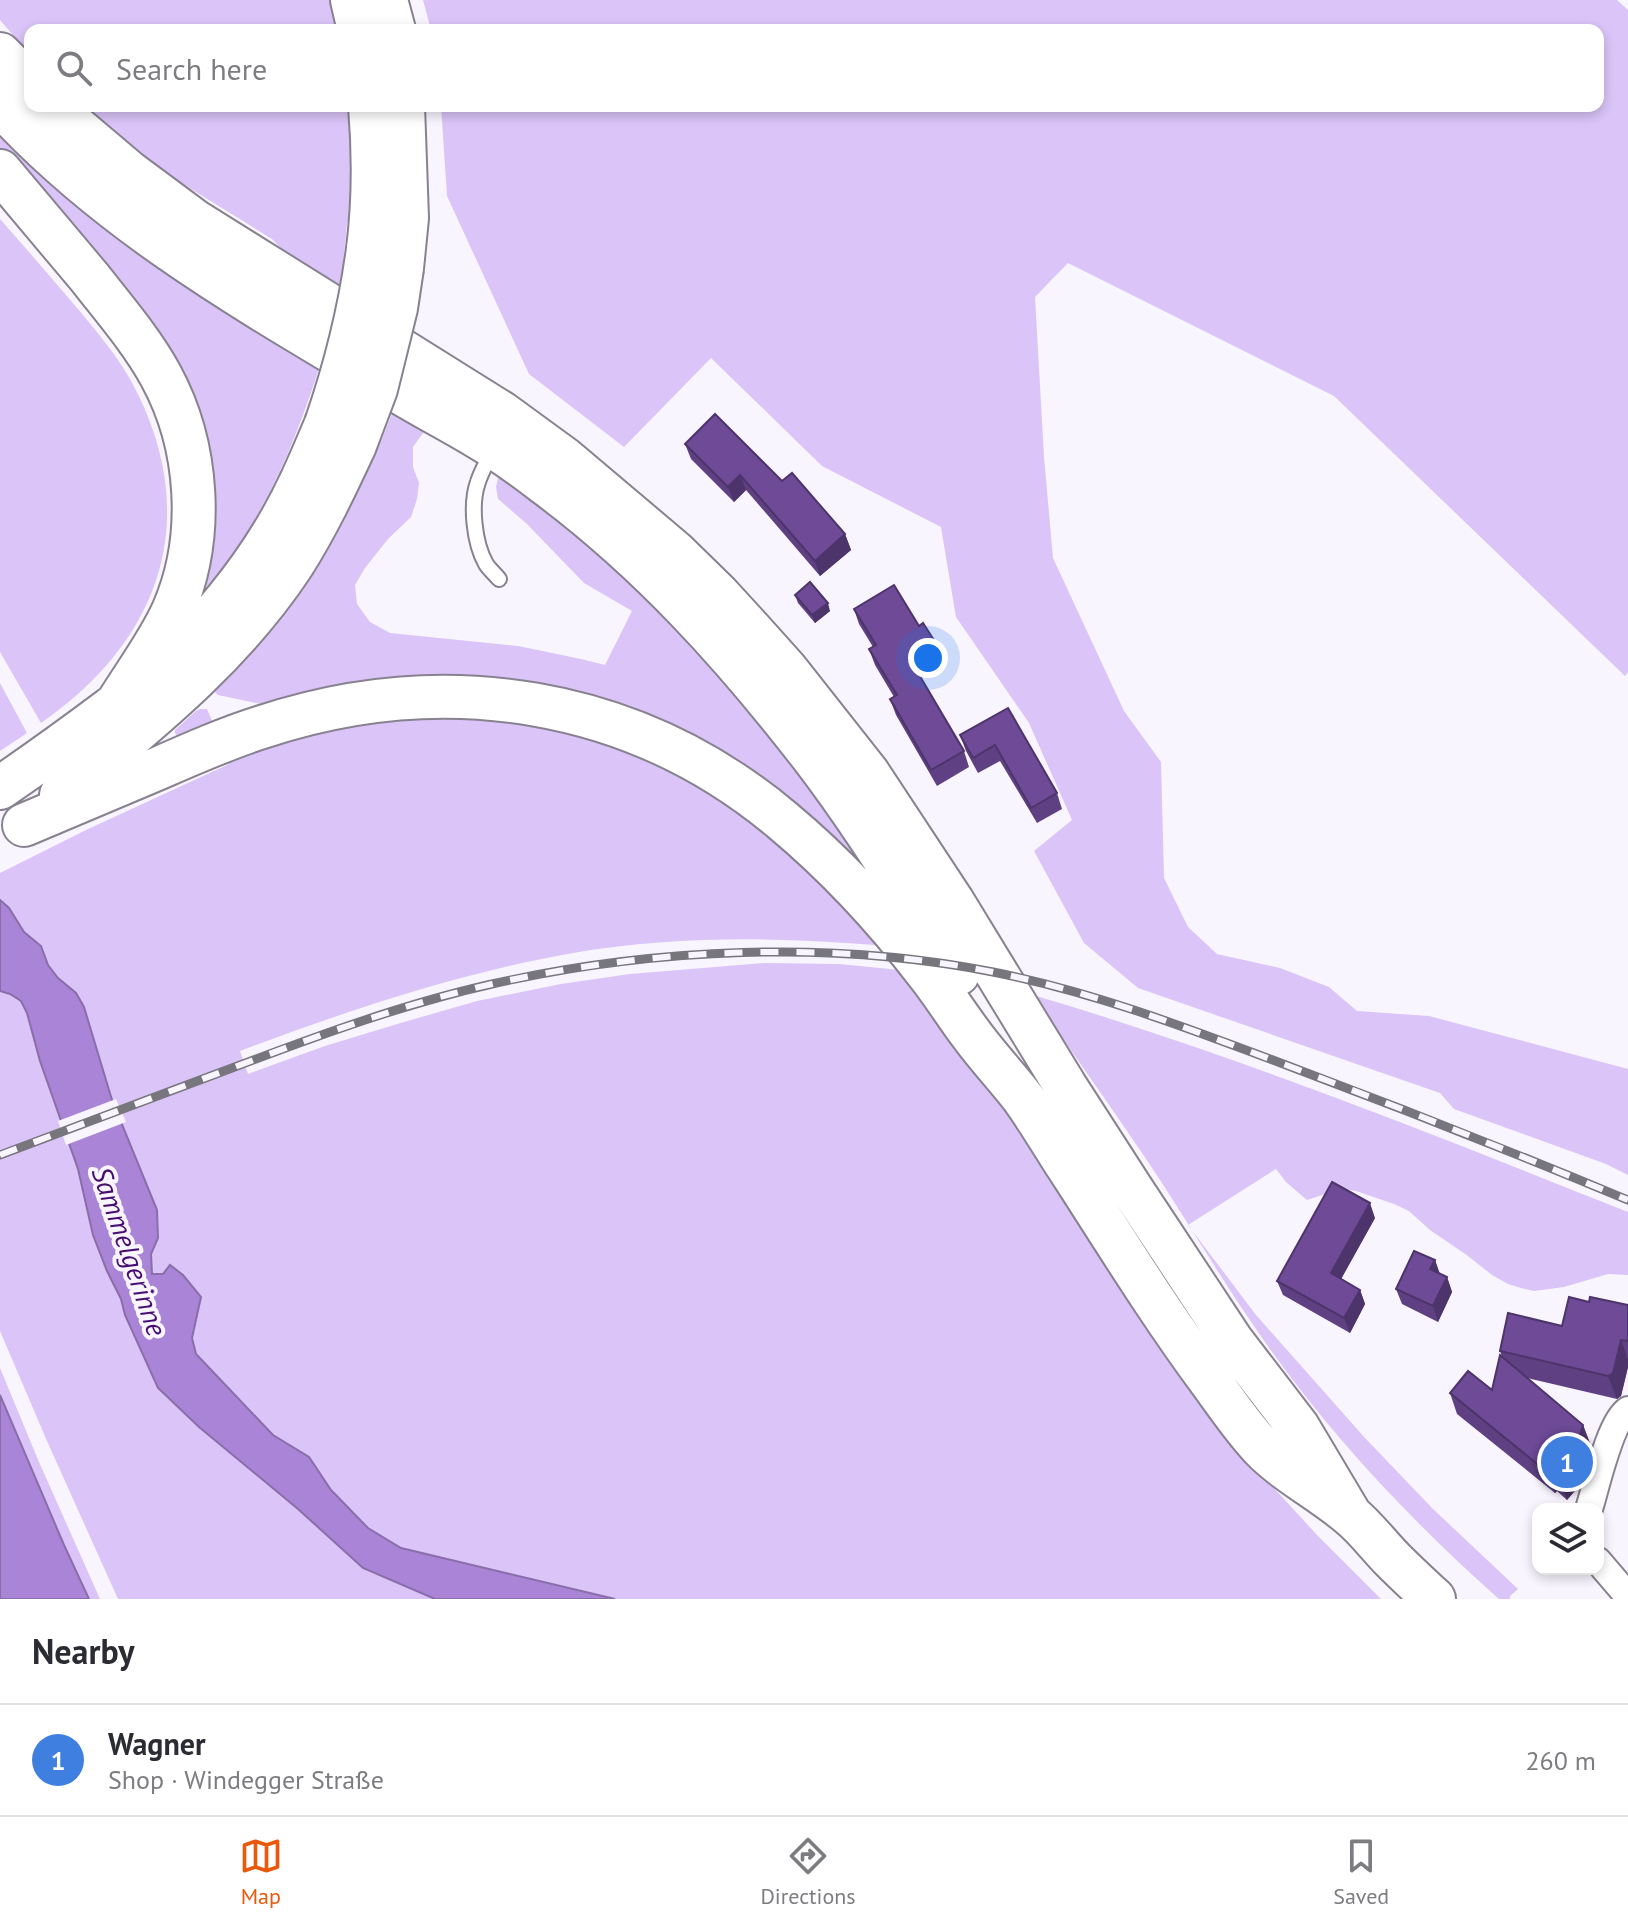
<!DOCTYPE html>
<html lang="en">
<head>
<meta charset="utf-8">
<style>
  :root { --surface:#fff; --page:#f7f7f7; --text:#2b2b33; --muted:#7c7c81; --line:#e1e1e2; --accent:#ea580c }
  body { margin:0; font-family:"PT Sans",sans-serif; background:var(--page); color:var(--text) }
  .controls { position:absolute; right:24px; bottom:24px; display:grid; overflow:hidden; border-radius:16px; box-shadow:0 4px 12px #0003 }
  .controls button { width:72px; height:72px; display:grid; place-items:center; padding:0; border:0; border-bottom:2px solid var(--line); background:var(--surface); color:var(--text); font:40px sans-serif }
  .you { position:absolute; left:928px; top:658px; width:28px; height:28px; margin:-20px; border:6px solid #fff; border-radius:50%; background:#1a73e8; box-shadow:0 0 0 12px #1a73e833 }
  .badge { display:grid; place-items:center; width:52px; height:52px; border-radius:50%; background:var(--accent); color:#fff; font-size:26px; font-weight:700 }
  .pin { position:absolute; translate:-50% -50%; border:4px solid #fff; box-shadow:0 2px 8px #0006 }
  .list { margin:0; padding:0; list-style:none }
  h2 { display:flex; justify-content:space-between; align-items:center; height:104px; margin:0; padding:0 32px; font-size:34px }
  h2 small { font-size:26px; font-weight:400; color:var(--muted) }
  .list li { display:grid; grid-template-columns:52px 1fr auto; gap:24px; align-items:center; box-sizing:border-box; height:112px; padding:0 32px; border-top:2px solid var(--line) }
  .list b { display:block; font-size:30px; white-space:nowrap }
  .list p { margin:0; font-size:26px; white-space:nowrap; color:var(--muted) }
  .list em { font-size:26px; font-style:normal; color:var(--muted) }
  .icon { flex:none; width:44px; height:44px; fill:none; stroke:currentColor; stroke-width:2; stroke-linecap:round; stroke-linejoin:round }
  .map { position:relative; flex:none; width:1628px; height:1599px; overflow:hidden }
  .search { position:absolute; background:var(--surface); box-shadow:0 4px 12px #0003; left:24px; right:24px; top:24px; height:88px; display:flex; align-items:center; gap:20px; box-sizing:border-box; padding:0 28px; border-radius:16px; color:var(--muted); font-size:30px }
  .sheet { height:216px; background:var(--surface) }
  nav { display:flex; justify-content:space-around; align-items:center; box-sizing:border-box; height:112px; border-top:2px solid var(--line); background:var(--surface); font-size:22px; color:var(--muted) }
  nav a { display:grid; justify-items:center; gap:4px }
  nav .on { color:var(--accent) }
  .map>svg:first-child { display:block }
  .green { fill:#dac4f8 }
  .water { fill:#aa84d7; stroke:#896eaa; stroke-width:2 }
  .pier { fill:#f8f5fe }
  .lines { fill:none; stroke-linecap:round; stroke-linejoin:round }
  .service-casing { stroke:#888290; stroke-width:18 }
  .minor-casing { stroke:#888290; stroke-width:30 }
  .primary-casing { stroke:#888290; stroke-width:46 }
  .service { stroke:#fff; stroke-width:14 }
  .minor { stroke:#fff; stroke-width:26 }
  .primary { stroke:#fff; stroke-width:42 }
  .rail-casing { stroke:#78767d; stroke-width:9 }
  .rail { stroke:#f8f5fe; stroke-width:6; stroke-dasharray:18; stroke-linecap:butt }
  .primary-bridge-casing { stroke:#888290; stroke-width:46; stroke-linecap:butt }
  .primary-bridge { stroke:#fff; stroke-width:42 }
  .wall { fill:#5f4082 }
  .shaded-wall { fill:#4d346a }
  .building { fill:#6e4a97; stroke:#4d346a; stroke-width:2 }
  .labels { text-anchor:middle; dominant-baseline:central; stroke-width:8; stroke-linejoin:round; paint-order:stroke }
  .water-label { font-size:28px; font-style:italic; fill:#460d72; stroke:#f8f5fe }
</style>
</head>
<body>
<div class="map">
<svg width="1628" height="1599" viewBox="0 0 1628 1599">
  <rect width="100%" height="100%" fill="#f8f5fe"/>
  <path class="green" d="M0 0H337L344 30H30V55L0 20Z
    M423 0H1617L1628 10V672L1625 676 1334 396 1068 263 1035 297 1044 457 1053 558 1124 711 1161 762 1164 878 1188 927 1217 954 1280 968 1329 987 1357 1011 1429 1016 1628 1069V1175L1606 1164 1454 1109 1440 1093 1138 988 1084 943 1034 851 1072 820 1029 723 956 617 941 527 822 466 711 358 624 447 529 374 447 196 441 106H1598V30H431Z
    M84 106H356L358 201 347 223 341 286 288 255 272 239 170 176Z
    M0 131 322 359C301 426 275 493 235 551 224 567 212 581 200 595L199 464 0 152Z
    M0 219C24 246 48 274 72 302 93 327 114 351 130 379 204 513 164 638 41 723L0 652Z
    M393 410 428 426 413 447V467L419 483 417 499 411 517 388 539 365 568 355 585 357 604 370 622 390 633 518 646 581 659 605 665 632 611 584 583 527 524 498 499 496 487 498 478 503 473 591 545 721 668 915 932 662 728 266 705 218 695 215 692C228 668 254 650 270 627 320 559 365 490 393 410Z
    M0 683 27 733 0 751Z
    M200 709H207L216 730 178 738 175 733V730L196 711Z
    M355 717H543L719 789 889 946C784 937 677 935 573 953 459 973 349 1010 240 1051L248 1074 325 1046 404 1022 477 1001 561 984 630 974 765 963 839 964 910 971 1070 1208 1262 1475 1317 1535 1381 1599H615L401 1548 368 1528 331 1490 309 1457 273 1435 196 1354 192 1339 201 1297 170 1265 163 1274H152L151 1254 158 1238 157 1210 112 1100 84 1007 48 965 41 946 24 932 9 908 0 900V873L86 830 227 765 241 751Z
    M0 991 10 994 21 1001 27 1013 40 1061 78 1169 93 1235 107 1271 121 1299 125 1316 298 1509 363 1568 435 1599H118L47 1441 0 1331Z
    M1033 995C1236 1055 1432 1134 1628 1212V1275L1608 1274 1564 1287 1534 1291 1521 1288 1508 1284 1492 1275 1468 1256 1430 1230 1409 1211 1394 1204 1356 1191 1341 1189 1307 1200 1286 1182 1276 1169 1188 1225 1256 1315 1365 1438 1433 1509 1518 1589 1510 1596V1599H1499C1409 1519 1324 1429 1256 1329 1215 1270 1180 1208 1140 1150 1105 1098 1068 1047 1033 995Z
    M0 1368 39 1462 100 1599H89L64 1545 0 1395Z"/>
  <path class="water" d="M0 900 9 908 24 932 41 946 48 965 58 978 76 993 84 1007 112 1100 157 1210 158 1238 151 1254 152 1274H163L170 1265 183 1275 201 1297 192 1338 196 1354 273 1435 309 1457 331 1490 368 1528 401 1548 615 1599H435L363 1568 298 1509 199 1427 158 1388 125 1315 121 1299 107 1271 93 1235 78 1169 40 1061 27 1013 21 1001 10 994 0 991Z
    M0 1395 64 1545 89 1599H0Z"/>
  <path class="pier" d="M116 1099 126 1122 66 1145 58 1121Z"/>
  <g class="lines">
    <defs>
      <path id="service" d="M492 452C487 462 481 472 478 482 470 504 474 543 486 564 489 569 495 574 499 579"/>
      <path id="minor" d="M1589 1509C1596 1487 1610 1421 1628 1410
        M1598 1561 1628 1596"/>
      <path id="primary" d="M352 0 359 30
        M386 0 394 30
        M0 54 30 84
        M0 104C110 225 255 306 394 389 420 405 447 419 474 435 498 449 522 466 544 483 648 560 732 653 811 755 864 824 910 900 958 974
        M51 106 129 172 195 221 502 413 565 459 675 552 718 594 751 630 786 669 868 773 953 902 1066 1087 1133 1191 1232 1341 1298 1427 1351 1516
        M0 171C30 207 60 242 90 278 115 310 142 341 161 376 199 446 205 538 173 611 158 644 135 674 116 705
        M368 249C374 201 374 154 370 106
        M402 268 407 218 403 106
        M0 788C38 762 74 736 110 709 131 693 153 677 172 659 208 624 246 578 272 535 294 500 310 462 326 424
        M61 795C145 725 232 657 293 564 317 526 336 486 355 445
        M24 825C69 806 114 787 159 768 193 753 227 738 262 727 444 667 634 696 782 820 836 865 885 918 928 974 943 993 956 1014 971 1034 987 1056 1006 1076 1023 1098 1041 1123 1056 1150 1073 1175 1118 1245 1162 1316 1211 1382 1227 1404 1243 1428 1262 1448 1285 1472 1323 1492 1350 1515 1366 1528 1379 1546 1394 1561 1407 1574 1421 1587 1434 1599"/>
    </defs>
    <use href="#service" class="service-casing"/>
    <use href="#minor" class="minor-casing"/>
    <use href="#primary" class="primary-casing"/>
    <use href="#service" class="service"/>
    <use href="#minor" class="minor"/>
    <use href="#primary" class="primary"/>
    <defs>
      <path id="rail" d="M0 1155C77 1126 155 1097 232 1068 317 1036 403 1004 492 984 651 948 833 940 993 972 1094 992 1190 1029 1286 1065 1401 1108 1515 1153 1628 1200"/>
    </defs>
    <use href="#rail" class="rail-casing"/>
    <use href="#rail" class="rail"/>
    <defs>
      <path id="primary-bridge" d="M326 424C346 366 360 310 368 249
        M355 445 376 389 396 308 402 268"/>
    </defs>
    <use href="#primary-bridge" class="primary-bridge-casing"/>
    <use href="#primary-bridge" class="primary-bridge"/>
  </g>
  <path class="wall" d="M685 444 782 481 845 534 851 550 820 576 746 490 734 502 691 459Z
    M795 595 830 611 815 623 798 603Z
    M854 609 919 626 937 645 942 661 919 675 964 751 969 767 937 786 896 715 890 699 894 697 875 665 869 649 873 647 859 624Z
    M1008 708 1057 793 1062 809 1037 823 1000 761 978 773 966 751 960 735Z
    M1375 1218 1341 1279 1360 1290 1365 1304 1350 1333 1283 1295 1277 1281Z
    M1435 1260 1440 1274 1447 1277 1452 1292 1438 1322 1402 1304 1396 1289Z
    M1589 1302 1628 1305V1367L1621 1396 1617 1399 1527 1378 1583 1425 1591 1446 1579 1486 1567 1500 1557 1491 1555 1493 1457 1414 1450 1393 1492 1390 1502 1357 1500 1351 1562 1326Z"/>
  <path class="shaded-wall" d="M740 475 746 490 734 502 728 487Z
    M845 534 851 550 820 576 815 561Z
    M828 603 830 611 815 623 812 615Z
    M1370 1203 1375 1218 1336 1288 1331 1273Z
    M1435 1260 1440 1276 1430 1269Z
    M1447 1277 1452 1292 1438 1322 1433 1306Z
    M1360 1290 1365 1304 1350 1333 1344 1318Z
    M1621 1340 1628 1360V1367L1621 1396 1617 1399 1608 1376Z
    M1583 1425 1591 1446 1579 1486 1567 1500 1560 1479Z
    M1549 1470 1557 1491 1555 1493 1547 1472Z"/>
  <path class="building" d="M715 414 782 481 792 473 845 534 815 561 740 475 728 487 685 444Z
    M810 582 828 603 812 615 795 595Z
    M894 585 919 626 923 623 937 645 911 661 964 751 931 770 890 699 897 695 869 649 876 645 854 609Z
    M1008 708 1057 793 1031 808 995 745 973 758 960 735Z
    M1332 1182 1370 1203 1331 1273 1360 1290 1344 1318 1277 1281Z
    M1414 1251 1435 1260 1430 1269 1447 1277 1433 1306 1396 1289Z
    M1569 1297 1589 1302 1590 1297 1628 1305V1341L1621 1340 1613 1373 1608 1376 1500 1351 1508 1313 1562 1326Z
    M1500 1355 1583 1425 1571 1465 1560 1479 1549 1470 1547 1472 1450 1393 1468 1371 1492 1390Z"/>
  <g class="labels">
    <g class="water-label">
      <text transform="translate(130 1251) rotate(71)">Sammelgerinne</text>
    </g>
  </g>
</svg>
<div class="controls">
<button><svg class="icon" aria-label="layers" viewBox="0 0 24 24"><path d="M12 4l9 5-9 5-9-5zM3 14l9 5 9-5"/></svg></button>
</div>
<div class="you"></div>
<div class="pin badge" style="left:1567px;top:1462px;background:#3f7fe0">1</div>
<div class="search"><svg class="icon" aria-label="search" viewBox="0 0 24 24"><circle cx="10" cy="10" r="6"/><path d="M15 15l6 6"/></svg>Search here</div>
</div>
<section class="sheet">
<h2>Nearby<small></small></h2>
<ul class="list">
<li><span class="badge" style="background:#3f7fe0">1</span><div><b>Wagner</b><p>Shop · Windegger Straße</p></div><em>260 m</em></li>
</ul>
</section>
<nav>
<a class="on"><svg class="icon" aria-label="map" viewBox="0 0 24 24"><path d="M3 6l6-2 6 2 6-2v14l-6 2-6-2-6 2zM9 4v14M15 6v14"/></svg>Map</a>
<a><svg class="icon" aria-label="directions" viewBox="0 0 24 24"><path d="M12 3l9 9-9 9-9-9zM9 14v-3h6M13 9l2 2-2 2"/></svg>Directions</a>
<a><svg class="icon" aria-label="saved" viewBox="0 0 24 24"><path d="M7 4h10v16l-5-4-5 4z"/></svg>Saved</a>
</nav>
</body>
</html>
